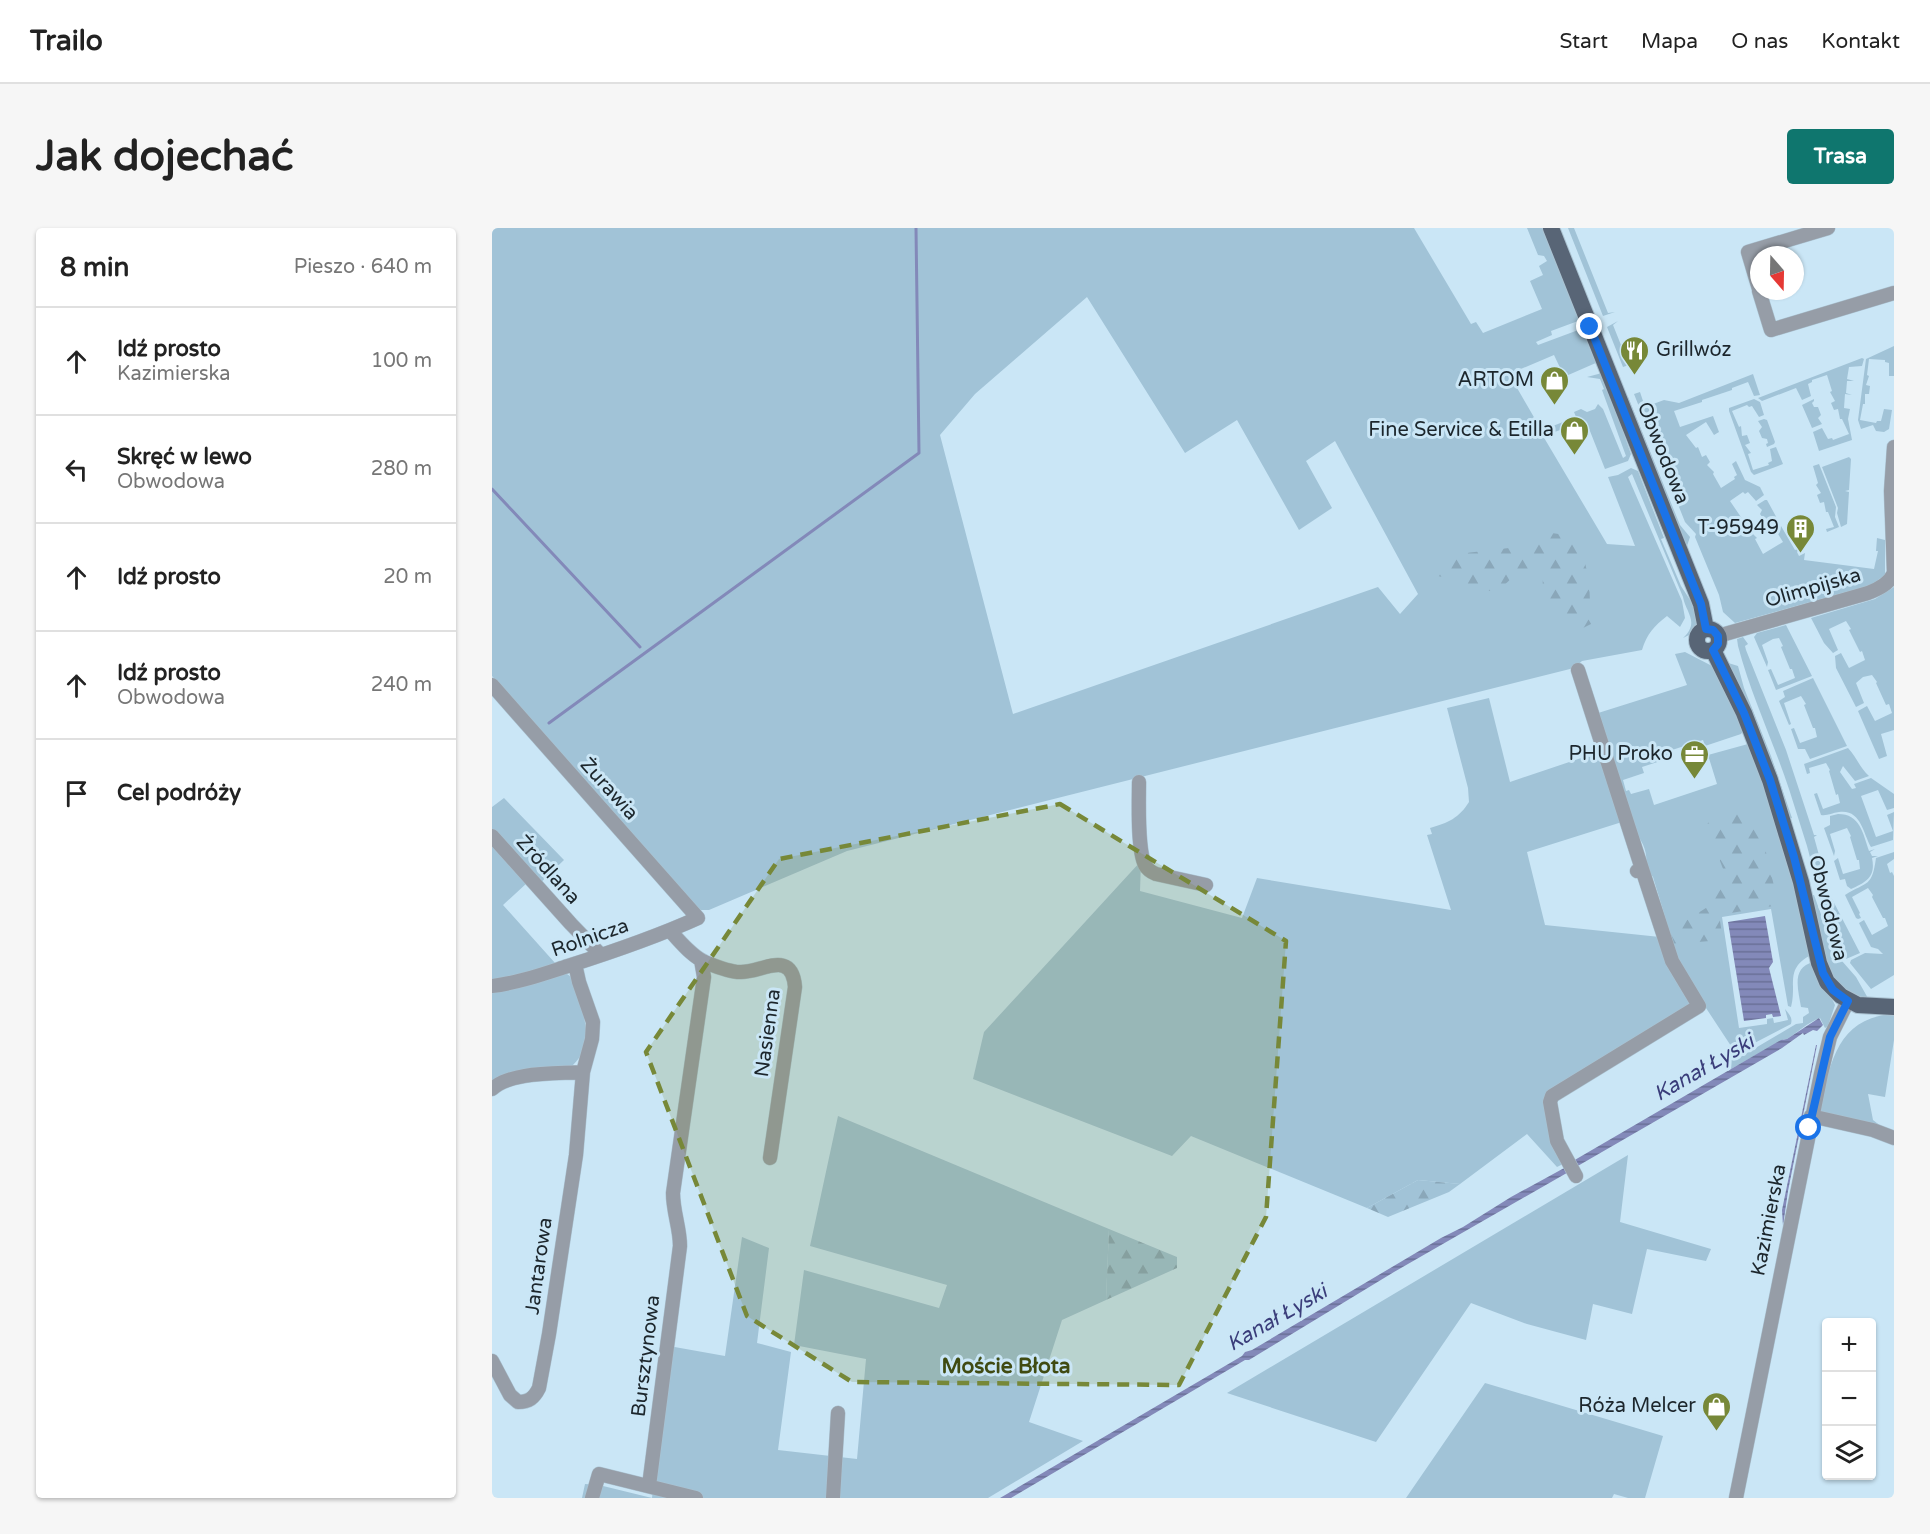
<!DOCTYPE html>
<html lang="pl">
<head>
<meta charset="utf-8">
<style>
  :root { --surface:#fff; --page:#f6f6f6; --text:#222; --muted:#767676; --line:#e0e0e0; --accent:#0f766e }
  body { margin:0; font-family:"Varela Round",sans-serif; background:var(--page); color:var(--text) }
  .controls { position:absolute; right:18px; bottom:18px; display:grid; overflow:hidden; border-radius:6px; box-shadow:0 2px 4px #0004 }
  .controls button { width:54px; height:54px; display:grid; place-items:center; padding:0; border:0; border-bottom:2px solid var(--line); background:var(--surface); color:var(--text); font:30px sans-serif }
  .compass { position:absolute; left:1258px; top:18px; width:54px; height:54px; border-radius:50%; background:var(--surface); box-shadow:0 2px 4px #0004; rotate:160deg }
  .stop { position:absolute; width:18px; height:18px; margin:-14px; border:4px solid #1a73e8; border-radius:50%; background:#fff }
  .stop.end { background:#1a73e8; border-color:#fff; box-shadow:0 2px 6px #0008 }
  .list { margin:0; padding:0; list-style:none }
  h2 { display:flex; justify-content:space-between; align-items:center; height:78px; margin:0; padding:0 24px; font-size:26px }
  h2 small { font-size:20px; font-weight:400; color:var(--muted) }
  .list li { display:grid; grid-template-columns:39px 1fr auto; gap:18px; align-items:center; box-sizing:border-box; height:108px; padding:0 24px; border-top:2px solid var(--line) }
  .list b { display:block; font-size:22px; white-space:nowrap }
  .list p { margin:0; font-size:20px; white-space:nowrap; color:var(--muted) }
  .list em { font-size:20px; font-style:normal; color:var(--muted) }
  .icon { flex:none; width:33px; height:33px; fill:none; stroke:currentColor; stroke-width:2; stroke-linecap:round; stroke-linejoin:round }
  .map { position:relative; flex:none; width:1402px; height:1270px; overflow:hidden; border-radius:6px }
  header { display:flex; align-items:center; gap:36px; box-sizing:border-box; height:84px; padding:0 30px; background:var(--surface); border-bottom:2px solid var(--line) }
  header strong { font-size:28px }
  nav { display:flex; gap:33px; margin-inline-start:auto; font-size:21px }
  .intro { display:flex; align-items:center; justify-content:space-between; box-sizing:border-box; height:144px; padding:0 36px }
  h1 { margin:0; font-size:42px }
  .button { padding:15px 27px; border-radius:6px; background:var(--accent); color:#fff; font-size:21px; font-weight:700 }
  main { display:flex; gap:36px; padding:0 36px }
  aside { flex:1; background:var(--surface); border-radius:6px; box-shadow:0 2px 4px #0004 }
  .map>svg:first-child { display:block }
  .green { fill:#a1c3d7; fill-rule:evenodd }
  .forest { fill:url(#forest-firs) }
  .water { fill:url(#water-rules) }
  .lines { fill:none; stroke-linecap:round; stroke-linejoin:round }
  .stream { stroke:#8389b9; stroke-width:3 }
  .minor-casing { stroke:#abc3d2; stroke-width:15 }
  .major-casing { stroke:#abc3d2; stroke-width:18 }
  .minor { stroke:#969da7; stroke-width:14 }
  .major { stroke:#586576; stroke-width:16 }
  .route { stroke:#1a73e8; stroke-width:8 }
  .marked { fill:#778838; fill-opacity:0.2; stroke:#778838; stroke-width:4.5; stroke-dasharray:12 8; stroke-linejoin:round }
  .labels { text-anchor:middle; dominant-baseline:central; stroke-width:6; stroke-linejoin:round; paint-order:stroke }
  .poi-label { font-size:20px; fill:#1c262c; stroke:#cae6f6; text-anchor:end }
  .street-label { font-size:20px; fill:#1c262c; stroke:#cae6f6 }
  .water-label { font-size:21px; font-style:italic; fill:#3a3d7a; stroke:#cae6f6 }
  .neighbourhood-label { font-size:21px; font-weight:bold; fill:#404b12; stroke:#cae6f6 }
</style>
</head>
<body>
<header>
<strong>Trailo</strong>
<nav><a>Start</a><a>Mapa</a><a>O nas</a><a>Kontakt</a></nav>
</header>
<div class="intro"><h1>Jak dojechać</h1><a class="button">Trasa</a></div>
<main>
<aside>
<h2>8 min<small>Pieszo · 640 m</small></h2>
<ul class="list">
<li><svg class="icon" aria-label="ahead" viewBox="0 0 24 24"><path d="M12 20V5M6 11l6-6 6 6"/></svg><div><b>Idź prosto</b><p>Kazimierska</p></div><em>100 m</em></li>
<li><svg class="icon" aria-label="left" viewBox="0 0 24 24"><path d="M17 20v-9H6M10 6l-5 5 5 5"/></svg><div><b>Skręć w lewo</b><p>Obwodowa</p></div><em>280 m</em></li>
<li><svg class="icon" aria-label="ahead" viewBox="0 0 24 24"><path d="M12 20V5M6 11l6-6 6 6"/></svg><div><b>Idź prosto</b></div><em>20 m</em></li>
<li><svg class="icon" aria-label="ahead" viewBox="0 0 24 24"><path d="M12 20V5M6 11l6-6 6 6"/></svg><div><b>Idź prosto</b><p>Obwodowa</p></div><em>240 m</em></li>
<li><svg class="icon" aria-label="arrive" viewBox="0 0 24 24"><path d="M6 21V4h12l-3 4 3 4H6"/></svg><div><b>Cel podróży</b></div></li>
</ul>
</aside>
<div class="map">
<svg width="1402" height="1270" viewBox="0 0 1402 1270">
  <defs>
    <pattern id="forest-firs" width="22" height="20" patternUnits="userSpaceOnUse" patternTransform="scale(1.5)"><rect width="22" height="20" fill="#a1c3d7"/><path d="M5 1l3.5 6h-7zM16 11l3.5 6h-7z" fill="#8aa7b9"/></pattern>
    <pattern id="water-rules" width="6" height="5" patternUnits="userSpaceOnUse" patternTransform="scale(1.5)"><rect width="6" height="5" fill="#8389b9"/><path d="M0 2.5h6" fill="none" stroke="#6a7097"/></pattern>
  </defs>
  <rect width="100%" height="100%" fill="#cae6f6"/>
  <path class="green" d="M0 0H922L979 96 984 94 991 105 1050 81 1038 53 1051 47 1047 38 1055 33 1052 28 1046 27 1035 0H1054L1088 90 1086 93 1059 103 1060 107 1044 114 1046 117 1089 101 1092 102 1106 134 1074 148 1071 146 1062 127 1017 146 1043 191 1048 190 1053 201 1084 189 1082 184 1089 181 1095 184 1103 181 1106 176 1111 181 1131 230 1134 228 1110 162 1112 161 1108 151 1095 149 1110 145C1123 169 1129 200 1139 226L1136 233 1113 241 1094 193 1051 208 1115 316 1143 318 1116 249 1126 247 1139 240 1146 243 1172 310 1169 311 1189 358 1200 375 1205 396 1199 406 1191 410C1208 394 1194 385 1191 369L1140 246 1136 249 1190 373 1193 390 1188 399 1175 388C1162 398 1155 406 1150 422L1090 433 1082 440 355 623 217 682H209L201 679 0 448ZM595 69 693 225 745 192 807 302 840 280 814 233 843 213 926 366 908 386 886 359 521 486 448 207 483 166Z
    M1076 0H1082L1116 85 1123 84 1111 88Z
    M1126 93 1121 97 1137 137 1131 139 1115 99Z
    M1402 118V148H1397V135L1393 134V132L1377 131 1375 147 1377 148 1374 157 1378 158 1377 166H1373V176H1371L1368 192 1384 195 1385 193H1389L1392 181 1400 182 1397 201 1392 204 1384 203 1381 197 1369 201 1366 192 1374 131Z
    M1370 130 1372 131 1370 138 1357 139 1355 151 1362 153H1355L1354 165 1360 167 1353 166 1352 180 1358 181 1356 191 1360 212 1327 223 1321 204 1330 200 1336 211 1340 210 1341 212 1357 206 1350 191H1348L1346 181 1342 182 1339 175 1343 173 1338 164 1340 163 1335 147 1320 152V154L1316 156 1319 168 1310 172 1304 160 1270 173 1266 170Z
    M1261 146 1268 167 1262 168 1256 154 1240 160V162L1210 172V174L1182 183 1188 199 1221 188 1227 204 1222 207 1214 194 1194 207 1204 220 1206 219 1210 229 1214 227 1218 234 1215 237 1222 244 1221 246 1229 260 1243 251 1242 249 1245 247 1240 236 1244 233 1253 252 1268 259 1272 267 1264 273 1256 264 1253 266 1251 264 1238 273 1253 295 1257 293 1261 300 1258 303 1265 310 1263 311 1271 326 1291 314 1283 301 1289 298 1303 322 1308 320 1305 324 1307 328 1313 325 1312 332 1382 341 1386 323H1384L1385 310 1393 312V347L1379 357 1243 395 1231 384 1227 367 1203 309 1204 306 1193 294 1142 166 1148 164 1153 179 1172 172 1187 175Z
    M1136 169 1188 297 1198 309 1195 318 1135 172Z
    M1262 171 1268 174 1272 187 1267 189 1260 178 1257 179 1255 177 1240 183 1247 199 1249 198 1250 208 1255 207 1258 215 1253 217 1259 225 1256 226 1261 242 1277 237 1276 235 1280 233 1278 221 1284 219 1291 236 1262 247 1259 244 1237 183V180Z
    M1322 171V173L1320 175 1322 179H1326L1329 187 1326 190 1330 196 1320 200 1310 177Z
    M1272 191 1275 192 1283 214 1282 216 1275 219 1274 216 1276 215 1275 211 1270 210 1267 203 1270 199 1266 193Z
    M1357 229 1359 231 1357 262 1353 263 1357 264 1355 296 1349 299 1345 285 1346 280 1330 239Z
    M1327 236 1344 279 1343 289 1347 299 1335 304 1334 301 1342 299 1336 284H1334L1332 274 1328 275 1325 267 1329 265 1324 257 1326 255 1321 238Z
    M1273 272H1275L1287 294 1280 299 1277 292 1273 293 1268 286 1270 282 1265 277Z
    M1402 359V502L1389 506 1395 528 1387 531 1366 483 1375 478 1383 493 1400 485 1397 476 1394 477 1384 455 1385 454 1380 447 1371 449 1364 455 1372 475 1364 479 1344 440 1343 428 1349 425 1357 440 1373 432 1370 423 1368 424 1357 402 1359 401 1354 393 1337 401 1346 422 1341 425 1332 415 1319 390 1383 371Z
    M1294 397 1320 448 1284 462 1276 442 1279 441 1286 457 1303 450 1300 441H1298L1289 419 1291 418 1287 410 1281 411 1270 417 1276 434 1275 439 1262 409 1265 405Z
    M1251 409 1256 416 1253 418 1254 422 1294 522 1322 607H1325L1322 609 1338 667 1368 725 1354 731C1335 710 1323 647 1315 618 1309 599 1303 580 1297 561 1281 513 1259 467 1246 418L1245 411Z
    M1193 424 1222 439 1252 502 1249 506 1213 518 1211 512 1180 522 1181 529 1150 539 1152 545 1131 552 1134 563 1137 562 1139 566 1157 561 1162 577 1225 556 1216 527 1256 516 1291 608 1317 728C1293 742 1305 756 1299 779L1296 778 1279 681 1230 689 1247 800 1275 796V791L1281 790 1282 795 1296 792 1293 781C1296 785 1301 789 1299 796L1249 822 1239 818 1189 742 1161 649 1154 640C1156 625 1152 613 1140 602L1103 486 1195 457 1183 426Z
    M1233 434 1246 438 1252 460 1279 528 1300 590 1296 591Z
    M1321 450 1355 518 1318 531 1313 521H1306L1299 501 1302 500 1308 515 1325 509 1323 500H1321L1312 477 1314 476 1309 468 1292 475 1299 496 1297 497 1287 473 1293 469 1291 463Z
    M997 470 1018 554 1107 524 1130 594 1035 624 1053 697 1168 709 1198 776 1059 861 1073 935 1065 939 1035 906 968 956 926 952 875 980 699 908 680 928 481 851 492 804 649 633 648 663 750 690 765 650 959 682 935 607 940 606 938 600C956 595 967 590 977 574L976 560 955 480Z
    M1356 520C1365 530 1368 540 1377 548L1363 553 1351 538 1348 544 1360 561 1364 560 1362 556 1379 550 1402 566V580L1395 582 1386 562 1369 568 1384 609 1401 603 1395 587 1402 584 1401 612 1379 619C1371 605 1369 581 1347 584 1340 585 1335 588 1329 587L1322 566 1325 565 1331 581 1348 575 1346 566 1344 567 1337 543 1338 542 1334 535 1317 540 1318 545 1315 546 1312 536Z
    M12 570 72 632 42 661 36 654 11 677 72 745C81 747 81 755 84 763 93 787 102 817 81 837L0 854V579Z
    M1346 586C1368 586 1371 605 1377 623L1383 621 1378 624 1380 628H1386L1380 630C1384 649 1374 654 1359 661L1355 658 1353 651 1348 652 1342 633 1346 630 1351 646 1368 641 1367 632H1365L1358 609 1359 608 1355 600 1338 606 1343 623 1342 628 1332 600 1338 597V588Z
    M1402 624V631L1395 636 1398 645 1400 644 1402 648V747L1379 761 1358 735 1359 732 1373 725 1391 726 1386 721 1379 719 1367 695 1372 692 1380 707 1396 698 1393 690H1391L1380 669 1381 667 1376 660 1360 669 1368 685 1367 686 1369 690 1366 691 1364 690 1353 667C1376 653 1380 659 1384 630Z
    M1322 667 1343 725 1364 749 1377 772C1342 762 1338 747 1330 714 1326 699 1321 684 1317 668Z
    M1322 734 1343 777 1336 798 1333 800 1328 790C1316 794 1305 805 1295 811H1292L1239 841 1234 834 1243 828 1255 825 1304 796 1311 795V789L1317 785 1316 780 1309 779C1306 761 1299 739 1322 734Z
    M1402 786V812L1393 869 1376 866 1381 892 1400 907 1329 884V881H1328C1338 836 1345 789 1402 786Z
    M346 888 617 1001 614 1072 570 1092 537 1194 591 1213 496 1270H90L93 1256 107 1257 160 1270 177 1118 233 1128 250 1009 277 1020 265 1115 299 1124 286 1222 365 1231 374 1131 302 1117 312 1042 447 1080 455 1057 318 1018Z
    M1136 927 1128 994 1219 1021 1214 1033 1155 1021 1140 1086 1101 1076 1094 1112 1035 1096 979 1075 884 1214 735 1165Z
    M993 1155 1171 1208 1153 1270H1136L1122 1266 1120 1270H914Z"/>
  <path class="forest" d="M1053 304 1087 309 1097 352 1099 396 1091 400 1085 390H1065L1050 372 1051 348 1045 343 1021 349 1009 360 988 365 955 350 932 345 974 325 1017 320Z
    M1226 586H1265L1282 658 1287 671 1281 678 1227 687 1231 712 1180 716 1178 703 1217 678 1235 651 1214 597Z
    M926 952 968 956 957 964 896 989 875 980Z
    M617 1001 685 1029V1040L614 1072Z"/>
  <path class="water" d="M1273 688 1281 734 1277 740 1289 788 1281 789 1280 786 1274 787V790L1252 793 1236 694Z
    M1327 790 1331 797 1325 803 1321 802 1312 807 1311 805 1290 820 1084 939 1081 933 1289 812 1295 811Z
    M1324 817H1325L1296 963 1291 998 1290 982Z
    M1074 939 1077 944 1073 946 902 1044 757 1132H753L519 1270H508L750 1128 753 1124 760 1122 949 1010 971 999 1019 969Z"/>
  <g class="lines">
    <path class="stream" d="M0 261 148 419
      M57 495 427 225 424 0"/>
    <defs>
      <path id="minor" d="M1267 61 1256 24 1336 0
        M1267 63 1279 102 1402 65
        M1226 408 1376 365C1387 361 1397 356 1402 345L1399 263 1402 219
        M1086 442 1150 641 1145 643
        M0 457 206 690C164 709 120 724 76 738 51 746 26 755 0 758
        M647 554C647 573 645 621 653 637 655 641 659 644 664 646L714 657
        M0 608 79 696 109 727
        M178 703C188 713 199 728 213 734 223 738 237 744 248 744 269 745 300 720 303 759L278 930
        M0 861C20 843 65 846 91 844
        M1319 888 1381 902 1402 910
        M1084 948 1065 913 1058 874 1060 868 1207 778 1180 733 1150 641
        M0 1133 18 1167 26 1174C37 1174 42 1170 47 1160L57 1106 84 927 91 844 100 811 101 794 87 754 83 736
        M157 1258 188 1018C188 1000 181 984 181 965L210 763 212 749 209 732
        M100 1270 107 1246 204 1270
        M341 1270 346 1185
        M1244 1270 1329 846 1338 809 1356 773"/>
      <path id="major" d="M1059 0 1209 376 1214 401
        M1205 412a11 11 0 1 1 22 0a11 11 0 1 1-22 0Z
        M1221 422 1252 485 1278 552 1309 654 1327 735 1335 754 1349 768 1366 777 1402 779"/>
    </defs>
    <use href="#minor" class="minor-casing"/>
    <use href="#major" class="major-casing"/>
    <use href="#minor" class="minor"/>
    <use href="#major" class="major"/>
  </g>
  <g class="lines">
    <path class="route" d="M1098 99 1209 376 1214 401 1221 402 1226 408V416L1221 422 1252 485 1278 552 1302 629 1331 745 1341 762 1356 773 1338 809 1317 900"/>
  </g>
  <path class="marked" d="M568 576 794 713 774 989 687 1157 360 1154 255 1088 154 824 287 631Z"/>
  <defs>
    <symbol id="restaurant-pin" viewBox="-11 -11 22 30"><path d="M0 17L-7.5 6A9.5 9.5 0 1 1 7.5 6Z" fill="#778838" stroke="#cae6f6"/><path d="M-5-6h1v4h1v-4h1v4h1v-4h1v5L-1.5 .5V6h-2V.5L-5-1ZM5-6V6H3V1.5H1.5Q1.5-4 5-6Z" fill="#fff"/></symbol>
    <symbol id="shop-pin" viewBox="-11 -11 22 30"><path d="M0 17L-7.5 6A9.5 9.5 0 1 1 7.5 6Z" fill="#778838" stroke="#cae6f6"/><path d="M-5-2.5h2.3a2.7 3.5 0 0 1 5.4 0H5L5.5 6h-11ZM-1.5-2.5h3a1.5 2.3 0 0 0-3 0Z" fill="#fff"/></symbol>
    <symbol id="building-pin" viewBox="-11 -11 22 30"><path d="M0 17L-7.5 6A9.5 9.5 0 1 1 7.5 6Z" fill="#778838" stroke="#cae6f6"/><path d="M-4-6H4V6H1V3H-1V6H-4ZM-2.5-4.3h1.7v1.8h-1.7ZM.8-4.3h1.7v1.8H.8ZM-2.5-1h1.7V.8h-1.7ZM.8-1h1.7V.8H.8Z" fill="#fff"/></symbol>
    <symbol id="office-pin" viewBox="-11 -11 22 30"><path d="M0 17L-7.5 6A9.5 9.5 0 1 1 7.5 6Z" fill="#778838" stroke="#cae6f6"/><path d="M-6-3h4V-5.5h4V-3h4V5H-6ZM-1-4.5V-3h2v-1.5ZM-6 0V1H6V0Z" fill="#fff"/></symbol>
  </defs>
  <g fill-rule="evenodd">
    <use href="#restaurant-pin" x="1126" y="106" width="33" height="45"/>
    <use href="#shop-pin" x="1046" y="136" width="33" height="45"/>
    <use href="#shop-pin" x="1066" y="186" width="33" height="45"/>
    <use href="#building-pin" x="1292" y="284" width="33" height="45"/>
    <use href="#office-pin" x="1186" y="510" width="33" height="45"/>
    <use href="#shop-pin" x="1208" y="1162" width="33" height="45"/>
  </g>
  <g class="labels">
    <g class="poi-label">
      <text x="1164" y="122" text-anchor="start">Grillwóz</text>
      <text x="1042" y="152">ARTOM</text>
      <text x="1062" y="202">Fine Service &amp; Etilla</text>
      <text x="1287" y="300">T-95949</text>
      <text x="1181" y="526">PHU Proko</text>
      <text x="1204" y="1178">Róża Melcer</text>
    </g>
    <g class="street-label">
      <text transform="translate(1171 225) rotate(68)">Obwodowa</text>
      <text transform="translate(1321 360) rotate(-16)">Olimpijska</text>
      <text transform="translate(117 561) rotate(48)">Żurawia</text>
      <text transform="translate(56 642) rotate(48)">Źródlana</text>
      <text transform="translate(1336 680) rotate(76)">Obwodowa</text>
      <text transform="translate(98 710) rotate(-19)">Rolnicza</text>
      <text transform="translate(276 805) rotate(-82)">Nasienna</text>
      <text transform="translate(1277 992) rotate(-79)">Kazimierska</text>
      <text transform="translate(47 1038) rotate(-82)">Jantarowa</text>
      <text transform="translate(154 1128) rotate(-83)">Bursztynowa</text>
    </g>
    <g class="water-label">
      <text transform="translate(1212 840) rotate(-30)">Kanał Łyski</text>
      <text transform="translate(785 1090) rotate(-30)">Kanał Łyski</text>
    </g>
    <g class="neighbourhood-label">
      <text x="514" y="1138">Moście Błota</text>
    </g>
  </g>
</svg>
<div class="controls">
<button>+</button>
<button>−</button>
<button><svg class="icon" aria-label="layers" viewBox="0 0 24 24"><path d="M12 4l9 5-9 5-9-5zM3 14l9 5 9-5"/></svg></button>
</div>
<svg class="compass" viewBox="-18 -18 36 36"><path d="M0-13l5 13h-10z" fill="#e53935"/><path d="M0 13l5-13h-10z" fill="#767676"/></svg>
<div class="stop" style="left:1317px;top:900px"></div>
<div class="stop end" style="left:1098px;top:99px"></div>
</div>
</main>
</body>
</html>
